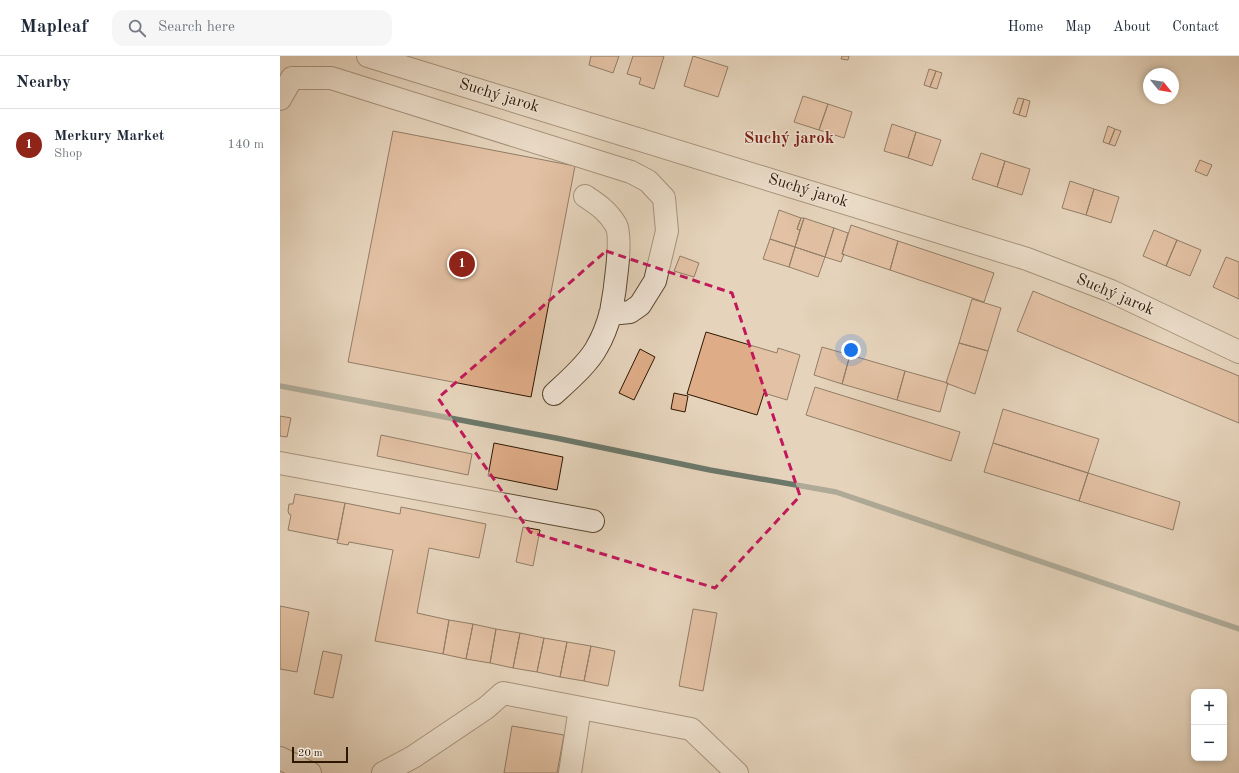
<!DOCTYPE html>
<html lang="en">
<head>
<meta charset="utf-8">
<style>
  :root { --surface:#fff; --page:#f6f6f7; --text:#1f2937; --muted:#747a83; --line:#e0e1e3; --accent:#8f2418 }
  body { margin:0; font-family:"Old Standard TT",serif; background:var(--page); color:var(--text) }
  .controls { position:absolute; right:12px; bottom:12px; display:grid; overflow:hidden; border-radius:8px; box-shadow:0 2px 6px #0003 }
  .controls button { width:36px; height:36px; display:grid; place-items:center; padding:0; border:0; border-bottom:1px solid var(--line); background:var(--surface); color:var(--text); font:20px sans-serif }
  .compass { position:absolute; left:863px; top:12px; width:36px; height:36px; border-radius:50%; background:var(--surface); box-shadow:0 2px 6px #0003; rotate:120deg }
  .scale { position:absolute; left:12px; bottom:10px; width:56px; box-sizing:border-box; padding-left:4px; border:2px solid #2c1700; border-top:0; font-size:11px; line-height:14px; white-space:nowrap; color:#2c1700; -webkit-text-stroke:3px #eee2d3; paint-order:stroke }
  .you { position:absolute; left:571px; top:294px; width:14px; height:14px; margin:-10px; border:3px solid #fff; border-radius:50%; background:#1a73e8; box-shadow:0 0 0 6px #1a73e833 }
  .badge { display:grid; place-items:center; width:26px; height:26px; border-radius:50%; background:var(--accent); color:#fff; font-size:13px; font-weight:700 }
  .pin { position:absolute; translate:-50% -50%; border:2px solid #fff; box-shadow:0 1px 4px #0006 }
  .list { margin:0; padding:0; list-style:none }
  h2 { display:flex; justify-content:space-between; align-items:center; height:52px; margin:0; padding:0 16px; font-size:17px }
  h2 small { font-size:13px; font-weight:400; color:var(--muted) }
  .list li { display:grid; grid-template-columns:26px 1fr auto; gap:12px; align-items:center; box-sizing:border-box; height:72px; padding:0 16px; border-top:1px solid var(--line) }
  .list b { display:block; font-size:15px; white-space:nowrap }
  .list p { margin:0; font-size:13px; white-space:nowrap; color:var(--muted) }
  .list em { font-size:13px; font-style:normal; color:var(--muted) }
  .icon { flex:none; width:22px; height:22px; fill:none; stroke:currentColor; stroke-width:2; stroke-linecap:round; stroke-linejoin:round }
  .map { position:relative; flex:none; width:959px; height:717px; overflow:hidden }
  header { display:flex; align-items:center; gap:24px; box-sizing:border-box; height:56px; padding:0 20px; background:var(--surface); border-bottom:1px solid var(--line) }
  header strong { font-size:19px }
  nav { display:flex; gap:22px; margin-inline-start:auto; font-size:14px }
  .search { width:280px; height:36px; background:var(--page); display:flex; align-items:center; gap:10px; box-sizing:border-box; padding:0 14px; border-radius:12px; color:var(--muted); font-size:15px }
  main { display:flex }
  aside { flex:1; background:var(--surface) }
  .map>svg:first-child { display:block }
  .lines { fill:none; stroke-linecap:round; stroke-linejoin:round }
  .stream { stroke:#6c786a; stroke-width:5.5 }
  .building { fill:#dfac88; stroke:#2c1700 }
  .minor-casing { stroke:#5a462f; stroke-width:24 }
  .minor { stroke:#eee2d3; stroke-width:22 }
  .marked { fill:none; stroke:#c2185b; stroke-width:3; stroke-dasharray:8 5; stroke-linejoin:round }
  .labels { text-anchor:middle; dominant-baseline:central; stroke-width:3; stroke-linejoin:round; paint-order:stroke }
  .street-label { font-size:16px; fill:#2c1700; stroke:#eee2d3 }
  .neighbourhood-label { font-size:17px; font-weight:bold; fill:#7a1f14; stroke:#eee2d3 }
</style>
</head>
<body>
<header>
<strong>Mapleaf</strong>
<div class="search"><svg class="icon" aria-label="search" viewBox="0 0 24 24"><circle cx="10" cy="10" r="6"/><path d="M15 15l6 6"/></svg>Search here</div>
<nav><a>Home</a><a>Map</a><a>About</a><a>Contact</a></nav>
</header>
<main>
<aside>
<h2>Nearby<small></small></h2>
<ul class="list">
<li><span class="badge">1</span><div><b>Merkury Market</b><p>Shop</p></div><em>140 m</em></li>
</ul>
</aside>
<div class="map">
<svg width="959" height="717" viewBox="0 0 959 717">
  <rect width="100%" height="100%" fill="#e5d3bb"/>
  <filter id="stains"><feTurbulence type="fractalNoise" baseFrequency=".005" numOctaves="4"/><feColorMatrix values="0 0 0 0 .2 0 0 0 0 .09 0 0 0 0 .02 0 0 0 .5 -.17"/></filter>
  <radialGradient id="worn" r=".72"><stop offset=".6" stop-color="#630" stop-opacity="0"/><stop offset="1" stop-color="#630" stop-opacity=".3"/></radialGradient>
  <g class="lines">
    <path class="stream" d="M0 330 276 382 430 414 556 436 959 573"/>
  </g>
  <path class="building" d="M311 0H339L333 17 309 9Z
    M353 0H384L374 33 359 28 361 22 347 18Z
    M413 0 448 11 438 41 404 30Z
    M562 0H569L568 4 561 3Z
    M649 13 656 15 650 31 644 29Z
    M656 15 662 17 657 33 650 31Z
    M523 40 548 48 539 74 514 66Z
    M738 42 744 43 739 59 733 57Z
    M744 43 750 45 746 61 739 59Z
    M548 48 572 56 564 82 539 74Z
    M612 68 636 76 628 102 604 95Z
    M828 70 835 73 829 88 823 86Z
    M835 73 841 75 835 90 829 88Z
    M113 75 295 110 251 341 68 306Z
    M636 76 661 84 652 110 628 102Z
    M701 97 725 105 717 131 692 123Z
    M920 104 932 109 927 120 915 115Z
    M725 105 750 113 742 139 717 131Z
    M790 125 814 133 806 159 782 152Z
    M814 133 839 141 831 167 806 159Z
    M499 154 521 162 517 173 520 174 515 191 490 183Z
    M521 162H524L520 174 517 173Z
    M524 162 554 172 545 201 515 191Z
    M571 169 618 185 610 214 562 198Z
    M554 172 568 177 562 198H564L561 206 545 201Z
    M874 174 897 184 886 210 863 200Z
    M490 183 515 191 509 211 483 203Z
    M897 184 921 194 910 220 886 210Z
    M618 185 714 217 704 246 610 214Z
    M515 191 545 201 538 221 509 211Z
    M400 200 419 207 414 221 394 215Z
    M946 201 959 206V243L933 231Z
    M753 235 959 320V367L737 275Z
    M692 243 721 252 708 295 679 287Z
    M426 276 497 297 498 292 520 299 507 344 484 337 477 359 407 338Z
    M679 287 708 295 695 338 666 327Z
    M542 291 570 299 562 328 534 319Z
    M360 293 375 301 354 344 339 337Z
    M570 299 625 315 617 344 562 328Z
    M625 315 668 327 660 356 617 344Z
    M535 331 680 376 671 405 526 359Z
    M394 337 408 340 405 356 391 353Z
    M723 353 819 383 808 417 713 387Z
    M0 360 11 362 7 381 0 380Z
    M101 379 192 398 188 419 97 400Z
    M214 387 283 401 277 434 208 420Z
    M713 387 808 417 799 445 704 416Z
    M808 417 900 446 893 474 799 445Z
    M15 438 65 447 58 484 8 474 11 459 9 458 8 455 9 448H13Z
    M65 447 120 458 121 451 206 468 199 502 149 492 137 557 169 564 163 598 95 585 113 494 69 486 68 489 57 487Z
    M243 471 260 474 253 510 236 506Z
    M0 550 29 556 17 616 0 613Z
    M413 553 437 557 423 635 399 630Z
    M169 564 193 568 186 603 163 598Z
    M193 568 216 573 210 607 186 603Z
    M216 573 240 577 233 612 210 607Z
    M240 577 264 582 257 616 233 612Z
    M264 582 287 586 280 621 257 616Z
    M287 586 311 590 304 625 280 621Z
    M311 590 335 595 328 630 304 625Z
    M43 595 62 599 53 642 34 638Z
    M232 670 284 679 277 717H224Z"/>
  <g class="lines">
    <defs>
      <path id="minor" d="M88 0 747 203 831 235 959 296
        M0 43 12 22H51L351 116 368 125 384 142 387 175 375 225 360 249 350 256 330 258
        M274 338C288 325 309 307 317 291 323 281 328 267 331 256 334 240 343 182 336 169 328 155 317 148 305 140
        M0 407 313 465
        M0 702 30 717
        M103 717 133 701 206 652 223 637 411 673 457 717
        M290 717 300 652"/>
    </defs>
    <use href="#minor" class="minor-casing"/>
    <use href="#minor" class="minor"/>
  </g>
  <path d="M0 0H959V717H0ZM326 195 452 237 520 440 435 532 250 476 158 342Z" fill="#e5d3bb" fill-opacity=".55" fill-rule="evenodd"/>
  <path class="marked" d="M326 195 452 237 520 440 435 532 250 476 158 342Z"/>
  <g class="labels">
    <g class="street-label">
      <text transform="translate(219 40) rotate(17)">Suchý jarok</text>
      <text transform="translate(528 135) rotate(17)">Suchý jarok</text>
      <text transform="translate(835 239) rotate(23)">Suchý jarok</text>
    </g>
    <g class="neighbourhood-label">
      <text x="509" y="82">Suchý jarok</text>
    </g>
  </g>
  <rect width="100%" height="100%" filter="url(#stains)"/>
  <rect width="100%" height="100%" fill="url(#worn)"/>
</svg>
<div class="controls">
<button>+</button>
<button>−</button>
</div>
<svg class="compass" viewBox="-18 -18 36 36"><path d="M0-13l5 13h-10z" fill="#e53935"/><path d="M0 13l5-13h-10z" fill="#747a83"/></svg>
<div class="scale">20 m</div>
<div class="you"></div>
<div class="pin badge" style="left:182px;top:208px">1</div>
</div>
</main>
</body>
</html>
